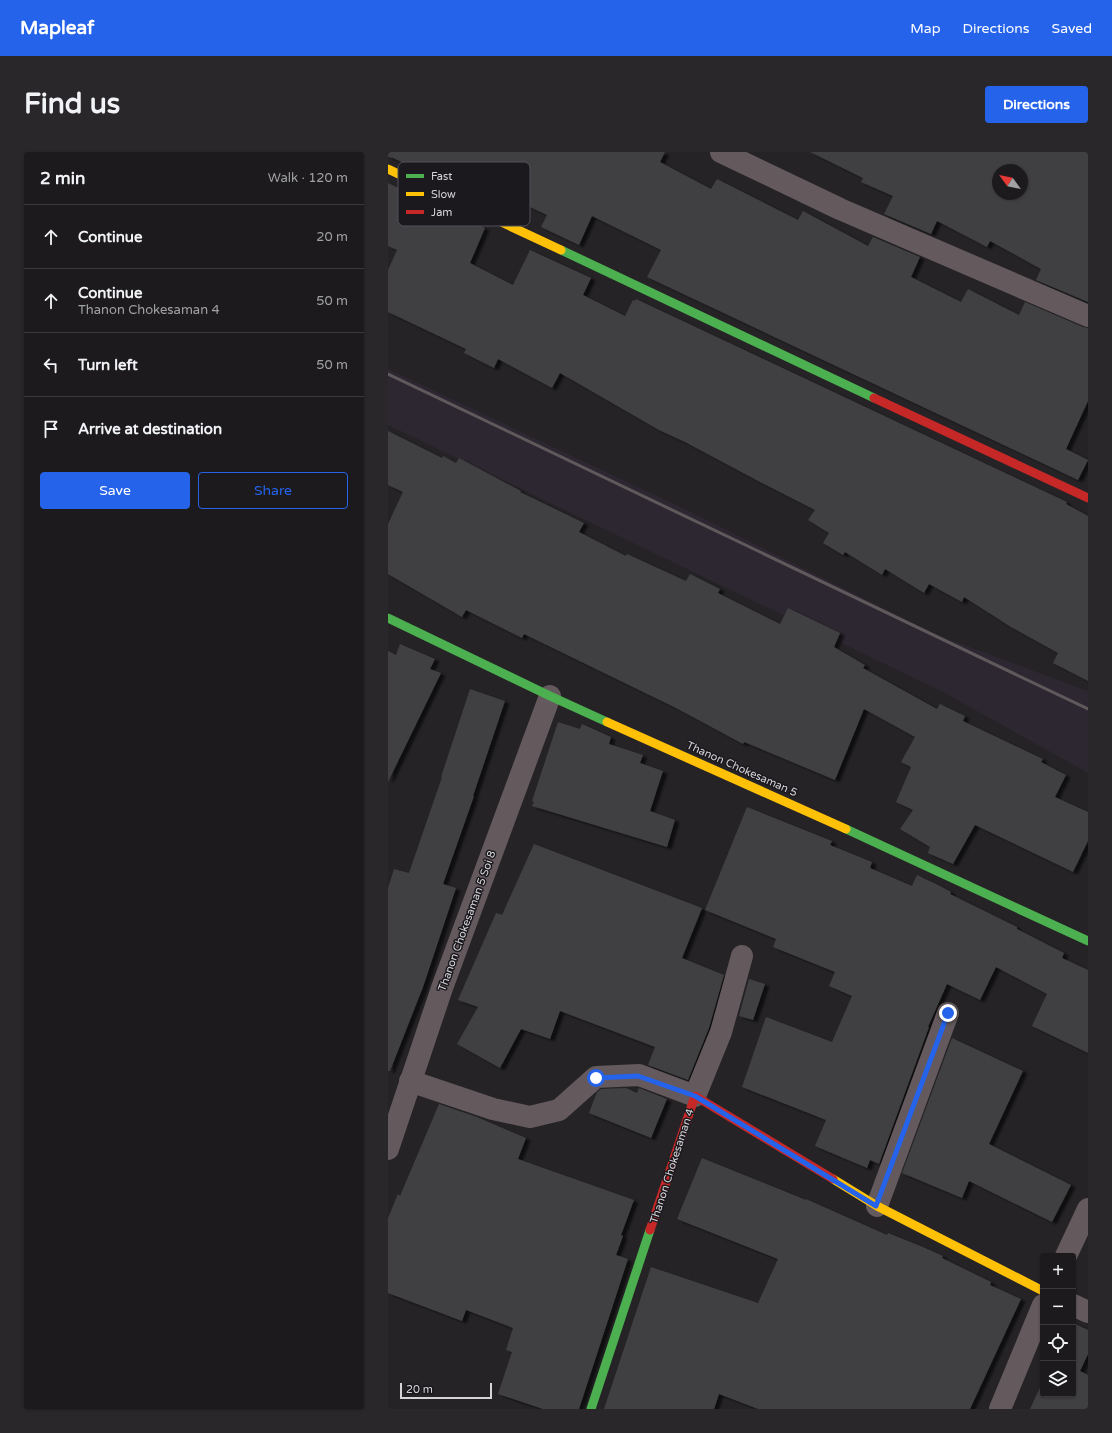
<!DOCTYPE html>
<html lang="en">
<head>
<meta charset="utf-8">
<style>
  :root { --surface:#1c1a1c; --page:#292729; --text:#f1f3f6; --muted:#a0a1a3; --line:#3a383b; --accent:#2563eb }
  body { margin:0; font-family:"Varela Round",sans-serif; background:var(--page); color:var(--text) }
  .controls { position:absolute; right:12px; bottom:12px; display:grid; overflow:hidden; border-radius:4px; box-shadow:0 1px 3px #0004 }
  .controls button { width:36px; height:36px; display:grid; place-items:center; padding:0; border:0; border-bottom:1px solid var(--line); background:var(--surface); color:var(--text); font:20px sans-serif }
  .compass { position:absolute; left:604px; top:12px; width:36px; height:36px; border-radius:50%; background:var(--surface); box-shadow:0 1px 3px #0004; rotate:303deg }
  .scale { position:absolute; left:12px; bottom:10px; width:92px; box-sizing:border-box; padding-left:4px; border:2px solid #d5d4d7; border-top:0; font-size:11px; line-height:14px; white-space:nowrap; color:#d5d4d7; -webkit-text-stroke:3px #1b191e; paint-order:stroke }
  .stop { position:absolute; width:12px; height:12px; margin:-9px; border:3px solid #2563eb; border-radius:50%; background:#fff }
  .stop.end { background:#2563eb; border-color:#fff; box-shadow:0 1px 4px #0008 }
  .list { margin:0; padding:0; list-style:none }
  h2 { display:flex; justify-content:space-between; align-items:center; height:52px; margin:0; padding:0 16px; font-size:17px }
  h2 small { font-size:13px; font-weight:400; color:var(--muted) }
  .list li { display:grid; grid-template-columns:26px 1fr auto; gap:12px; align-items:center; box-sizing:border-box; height:64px; padding:0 16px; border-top:1px solid var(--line) }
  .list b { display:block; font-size:15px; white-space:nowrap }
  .list p { margin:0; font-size:13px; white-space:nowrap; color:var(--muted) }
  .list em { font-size:13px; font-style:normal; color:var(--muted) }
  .actions { display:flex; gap:8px; padding:12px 16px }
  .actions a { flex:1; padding:9px 0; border:1px solid var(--accent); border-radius:4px; text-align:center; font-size:14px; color:var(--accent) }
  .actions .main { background:var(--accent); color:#fff }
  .icon { flex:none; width:22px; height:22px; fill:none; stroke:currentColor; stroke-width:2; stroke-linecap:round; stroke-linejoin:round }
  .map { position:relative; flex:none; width:700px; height:1257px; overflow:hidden; border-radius:4px }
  header { display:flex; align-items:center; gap:24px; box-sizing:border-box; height:56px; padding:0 20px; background:var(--accent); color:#fff }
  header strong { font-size:19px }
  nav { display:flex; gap:22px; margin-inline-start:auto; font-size:14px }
  .intro { display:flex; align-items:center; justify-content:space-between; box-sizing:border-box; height:96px; padding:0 24px }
  h1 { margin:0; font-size:28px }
  .button { padding:10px 18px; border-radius:4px; background:var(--accent); color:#fff; font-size:14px; font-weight:700 }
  main { display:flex; gap:24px; padding:0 24px }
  aside { flex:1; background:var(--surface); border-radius:4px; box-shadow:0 1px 3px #0004 }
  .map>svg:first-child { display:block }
  .built { fill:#2c2731 }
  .building { fill:#404042; fill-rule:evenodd; filter:url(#shadow) }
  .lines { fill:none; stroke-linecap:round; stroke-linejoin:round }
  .street { stroke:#64595c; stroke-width:22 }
  .fast { stroke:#4caf50; stroke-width:9 }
  .slow { stroke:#ffc107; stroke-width:9 }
  .jam { stroke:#c62828; stroke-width:9 }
  .rail { stroke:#5f595c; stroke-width:3 }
  .route { stroke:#2563eb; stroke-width:5 }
  .labels { text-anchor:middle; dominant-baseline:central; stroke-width:3; stroke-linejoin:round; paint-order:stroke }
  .street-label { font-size:11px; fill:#d5d4d7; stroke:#1b191e }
  .key { fill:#1b191e; stroke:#535156; stroke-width:1 }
  .key-label { font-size:11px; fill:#d5d4d7 }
</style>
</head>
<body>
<header>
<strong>Mapleaf</strong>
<nav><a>Map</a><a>Directions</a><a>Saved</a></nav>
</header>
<div class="intro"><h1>Find us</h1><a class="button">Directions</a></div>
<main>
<aside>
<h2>2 min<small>Walk · 120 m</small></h2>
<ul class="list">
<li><svg class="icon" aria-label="ahead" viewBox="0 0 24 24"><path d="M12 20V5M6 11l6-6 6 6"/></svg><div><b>Continue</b></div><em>20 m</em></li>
<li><svg class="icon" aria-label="ahead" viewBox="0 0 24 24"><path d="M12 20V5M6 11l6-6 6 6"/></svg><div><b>Continue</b><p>Thanon Chokesaman 4</p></div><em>50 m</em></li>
<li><svg class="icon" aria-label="left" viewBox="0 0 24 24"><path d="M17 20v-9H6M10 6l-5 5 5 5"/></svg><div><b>Turn left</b></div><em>50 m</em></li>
<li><svg class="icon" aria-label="arrive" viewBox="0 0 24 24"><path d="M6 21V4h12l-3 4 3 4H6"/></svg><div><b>Arrive at destination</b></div></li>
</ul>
<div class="actions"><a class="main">Save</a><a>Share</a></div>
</aside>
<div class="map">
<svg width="700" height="1257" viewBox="0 0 700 1257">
  <defs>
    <filter id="shadow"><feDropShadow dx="4.5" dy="2.5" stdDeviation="1" flood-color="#0009"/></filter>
  </defs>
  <rect width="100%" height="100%" fill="#252326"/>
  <path class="built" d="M0 217 303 360 547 482 700 539V621L555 540 0 273Z"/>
  <path class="building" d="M0 0H277L272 10 323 37 329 27 410 68 415 59 480 94 485 85 532 105 523 125 573 150 580 137 631 163 637 150 695 175 700 176V249L678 297 700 308 690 328 259 125 273 98 204 64 191 93 153 75 159 63 112 41 107 53 5 6 0 5Z
    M422 0H700V150L648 128 653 117 602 89 599 95 549 69 543 82 496 62 505 44 473 30 475 26ZM610 18H634V42H610Z
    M0 31 97 76 82 111 125 133 142 98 203 126 195 143 237 164 245 148 247 149 248 147 679 350 678 352 700 364V529L665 511 670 501 623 475 576 445 574 450 541 432 536 441 497 417 494 423 457 400 455 403 435 391 441 381 420 368 427 358 374 331 297 290 271 278 172 221 164 236 110 207 106 216 76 201 78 197 0 160V118L9 98 0 94Z
    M0 279 54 306 55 304 68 311 71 306 133 339 132 340 196 371 191 380 238 404 239 402 298 429 302 422 332 437 330 441 392 472 400 456 452 481 446 495 477 513 475 516 549 557 552 552 577 564 575 569 655 607 653 610 678 623 667 645 700 660V689L685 720 587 673 565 712 540 701 542 695 512 677 525 658 508 650 523 615 513 610 527 585 476 557 447 628 356 590 355 592 288 556 136 482 134 486 78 458 74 465 0 422V372L15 340 0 333Z
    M12 492 47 507 42 517 53 521 0 630V499L8 503Z
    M82 537 117 549 85 644H86L55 732 68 736 35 835 2 919H0V736L6 717 21 721 54 625H53Z
    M170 570 192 577 194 572 223 585 221 592 255 603 252 611 275 619 262 659 287 668 279 695 144 654 146 650 144 649Z
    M359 655 444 689 442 693 484 710 482 716 524 734 529 723 552 734 563 740 562 742 629 775V777L676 801 674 806 700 818V901L644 874 659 842 608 815 592 848 559 832 540 875H541L491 1012 482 1008 479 1016 427 994 438 968 354 935 378 865 444 890 464 844 441 834 447 820 385 795 388 787 317 758Z
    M146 692 314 756 294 806 336 823 321 876 300 928 260 913 267 895 172 859 162 887 133 877 112 916 69 892 90 855 70 848 108 761 114 763Z
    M361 827 377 832 365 868 351 864Z
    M564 886 635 919 601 992 683 1033 664 1070 581 1029 574 1046 514 1021Z
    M238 936 249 941 251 936 279 947 263 986 201 961 209 940 213 937Z
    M51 952 89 965 138 986 130 1007 246 1048 233 1083 235 1084 228 1103 240 1107 191 1257H155L110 1242 124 1200 118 1198 125 1176 78 1158 74 1169 0 1141V1066L10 1042 12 1044Z
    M314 1006 418 1048V1047L499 1083 500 1081 535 1095 555 1104 554 1106 603 1130 602 1133 633 1147 582 1257H370L331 1242 326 1257H216L263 1115 370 1151 390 1107 289 1067Z
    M685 1171 700 1178V1202L692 1219 700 1223V1257H642L655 1229V1242H685Z"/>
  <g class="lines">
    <path class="street" d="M333 0 452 57 700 164
      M22 929 105 957 142 965 171 958 208 925 251 923 307 944 333 880 354 804
      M0 997 54 836 162 544
      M489 1054 560 861
      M678 1104 700 1057
      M685 1153 700 1160
      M612 1257 655 1153"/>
    <path class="fast" d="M173 98 486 246
      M0 466 162 544 219 570
      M458 677 700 789
      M203 1257 262 1078"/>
    <path class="slow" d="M0 17 173 98
      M219 570 458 677
      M445 1027 489 1054 655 1139"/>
    <path class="jam" d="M486 246 700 346
      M262 1078 307 944 445 1027"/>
    <path class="rail" d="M0 222 700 557"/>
  </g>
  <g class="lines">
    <path class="route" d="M208 926 250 924 307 944 488 1054 560 861"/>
  </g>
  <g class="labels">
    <g class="street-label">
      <text transform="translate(354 617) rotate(24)">Thanon Chokesaman 5</text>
      <text transform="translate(79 769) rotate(-70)">Thanon Chokesaman 5 Soi 8</text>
      <text transform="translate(284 1014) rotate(-72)">Thanon Chokesaman 4</text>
    </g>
  </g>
  <rect x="10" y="10" width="132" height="64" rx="6" class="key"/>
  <rect x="18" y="22" width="18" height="4" fill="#4caf50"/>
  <rect x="18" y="40" width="18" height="4" fill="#ffc107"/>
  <rect x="18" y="58" width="18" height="4" fill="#c62828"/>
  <g class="key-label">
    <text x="43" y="28">Fast</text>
    <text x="43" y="46">Slow</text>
    <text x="43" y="64">Jam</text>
  </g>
</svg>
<div class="controls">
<button>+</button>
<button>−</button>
<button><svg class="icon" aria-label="locate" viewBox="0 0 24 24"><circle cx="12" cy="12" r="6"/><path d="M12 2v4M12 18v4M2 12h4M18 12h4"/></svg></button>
<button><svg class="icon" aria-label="layers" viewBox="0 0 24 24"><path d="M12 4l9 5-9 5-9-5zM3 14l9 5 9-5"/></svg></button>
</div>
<svg class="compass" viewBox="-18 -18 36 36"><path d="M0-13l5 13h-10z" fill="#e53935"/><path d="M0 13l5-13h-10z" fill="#a0a1a3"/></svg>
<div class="scale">20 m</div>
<div class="stop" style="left:208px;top:926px"></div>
<div class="stop end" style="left:560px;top:861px"></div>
</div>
</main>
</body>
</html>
